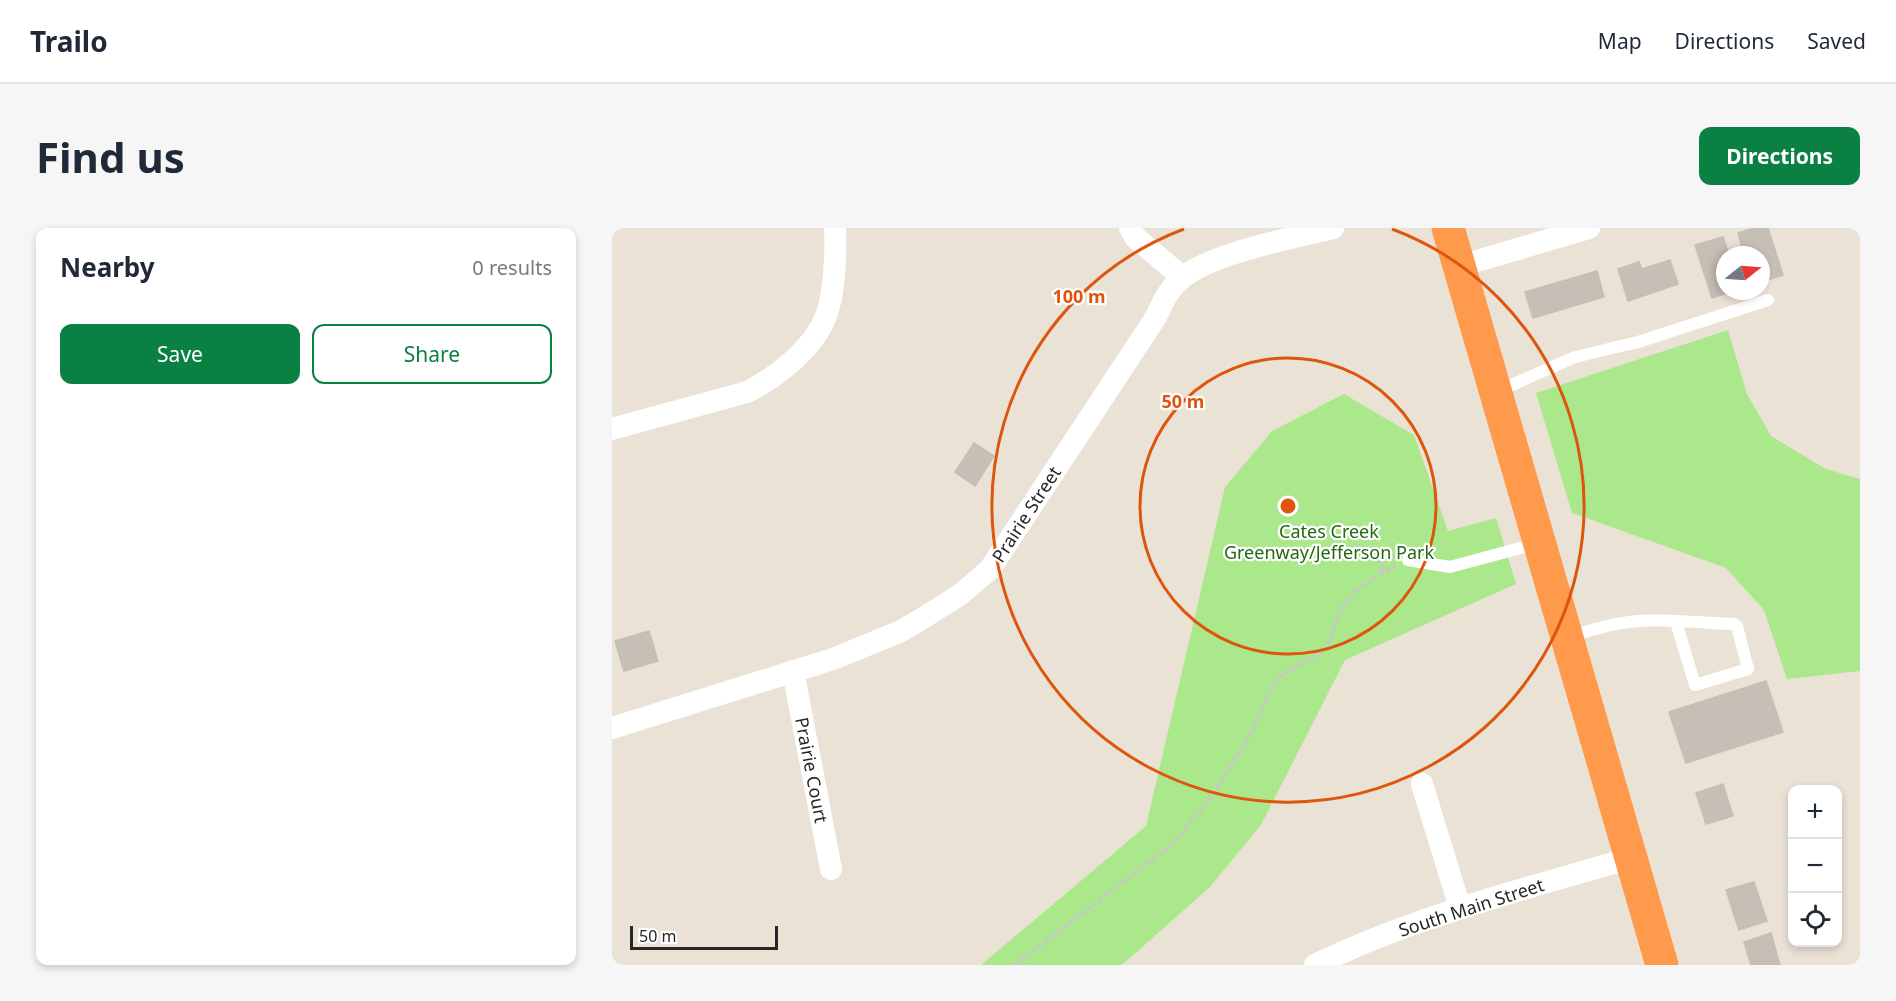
<!DOCTYPE html>
<html lang="en">
<head>
<meta charset="utf-8">
<style>
  :root { --surface:#fff; --page:#f6f6f7; --text:#1f2937; --muted:#747a83; --line:#e0e1e3; --accent:#0b8043 }
  body { margin:0; font-family:"Noto Sans",sans-serif; background:var(--page); color:var(--text) }
  .controls { position:absolute; right:18px; bottom:18px; display:grid; overflow:hidden; border-radius:12px; box-shadow:0 3px 9px #0003 }
  .controls button { width:54px; height:54px; display:grid; place-items:center; padding:0; border:0; border-bottom:2px solid var(--line); background:var(--surface); color:var(--text); font:30px sans-serif }
  .compass { position:absolute; left:1104px; top:18px; width:54px; height:54px; border-radius:50%; background:var(--surface); box-shadow:0 3px 9px #0003; rotate:73deg }
  .scale { position:absolute; left:18px; bottom:15px; width:148px; box-sizing:border-box; padding-left:6px; border:3px solid #262626; border-top:0; font-size:16px; line-height:21px; white-space:nowrap; color:#262626; -webkit-text-stroke:4px #fff; paint-order:stroke }
  .list { margin:0; padding:0; list-style:none }
  h2 { display:flex; justify-content:space-between; align-items:center; height:78px; margin:0; padding:0 24px; font-size:26px }
  h2 small { font-size:20px; font-weight:400; color:var(--muted) }
  .actions { display:flex; gap:12px; padding:18px 24px }
  .actions a { flex:1; padding:14px 0; border:2px solid var(--accent); border-radius:12px; text-align:center; font-size:21px; color:var(--accent) }
  .actions .main { background:var(--accent); color:#fff }
  .icon { flex:none; width:33px; height:33px; fill:none; stroke:currentColor; stroke-width:2; stroke-linecap:round; stroke-linejoin:round }
  .map { position:relative; flex:none; width:1248px; height:737px; overflow:hidden; border-radius:12px }
  header { display:flex; align-items:center; gap:36px; box-sizing:border-box; height:84px; padding:0 30px; background:var(--surface); border-bottom:2px solid var(--line) }
  header strong { font-size:28px }
  nav { display:flex; gap:33px; margin-inline-start:auto; font-size:21px }
  .intro { display:flex; align-items:center; justify-content:space-between; box-sizing:border-box; height:144px; padding:0 36px }
  h1 { margin:0; font-size:42px }
  .button { padding:15px 27px; border-radius:12px; background:var(--accent); color:#fff; font-size:21px; font-weight:700 }
  main { display:flex; gap:36px; padding:0 36px }
  aside { flex:1; background:var(--surface); border-radius:12px; box-shadow:0 3px 9px #0003 }
  .map>svg:first-child { display:block }
  .green { fill:#abe88c }
  .building { fill:#c6bfb6; stroke:#c6beb0; stroke-width:1.5 }
  .lines { fill:none; stroke-linecap:round; stroke-linejoin:round }
  .path { stroke:#c7c7c7; stroke-width:4; stroke-dasharray:4.5 3; stroke-linecap:butt }
  .lane { stroke:#fff; stroke-width:12 }
  .street { stroke:#fff; stroke-width:22 }
  .highway { stroke:#ff9a4d; stroke-width:33 }
  .ring { fill:none; stroke:#de560d; stroke-width:3 }
  .labels { text-anchor:middle; dominant-baseline:central; stroke-width:4.5; stroke-linejoin:round; paint-order:stroke }
  .street-label { font-size:18px; fill:#262626; stroke:#fff }
  .park-label { font-size:18px; fill:#246713; stroke:#fff }
  .centre { fill:#de560d; stroke:#fff; stroke-width:3 }
  .ring-label { font-size:18px; text-anchor:middle; font-weight:bold; fill:#de560d; stroke:#fff; stroke-width:4.5; stroke-linejoin:round; paint-order:stroke }
</style>
</head>
<body>
<header>
<strong>Trailo</strong>
<nav><a>Map</a><a>Directions</a><a>Saved</a></nav>
</header>
<div class="intro"><h1>Find us</h1><a class="button">Directions</a></div>
<main>
<aside>
<h2>Nearby<small>0 results</small></h2>
<ul class="list">
</ul>
<div class="actions"><a class="main">Save</a><a>Share</a></div>
</aside>
<div class="map">
<svg width="1248" height="737" viewBox="0 0 1248 737">
  <rect width="100%" height="100%" fill="#ebe2d6"/>
  <path class="green" d="M1116 102 1135 166 1159 208 1214 241 1248 251V443L1175 451 1152 382 1114 340 960 285 924 165Z
    M732 166 802 207 836 303 884 290 904 356 733 432 649 597 598 659 510 737H369L534 598 613 259 660 203Z"/>
  <path class="building" d="M1142 0H1156L1171 47 1149 54V27H1132L1126 5Z
    M1111 9 1117 27H1113V63H1121L1100 70 1083 17Z
    M1058 32 1066 56 1016 73 1006 41 1027 34 1030 41Z
    M985 43 992 69 921 90 913 64Z
    M362 215 382 228 363 258 343 244Z
    M37 403 46 433 12 443 3 413Z
    M1154 453 1171 504 1074 535 1057 484Z
    M1111 556 1121 588 1094 596 1084 565Z
    M1142 654 1155 693 1127 702 1114 662Z
    M1159 705 1168 737H1139L1132 714Z"/>
  <g class="lines">
    <path class="path" d="M768 323V333L771 344
      M691 326C720 322 756 314 784 327
      M403 737 559 617 595 575 632 518 665 450 714 421 730 380 745 362 771 344 784 338"/>
    <path class="lane" d="M886 163 963 129 1026 114 1156 72
      M796 332 838 339 927 315
      M957 409C974 404 993 397 1011 395 1046 389 1086 395 1122 396L1125 398 1136 441 1083 457 1064 394"/>
    <path class="street" d="M518 0 523 9 570 49
      M848 38 977 0
      M0 201 135 164C165 149 202 120 214 88 223 64 224 25 223 0
      M181 443 219 641
      M0 500 221 431 287 404 308 392 349 366 378 341 544 89C551 74 557 60 570 50 600 25 681 10 721 0
      M810 556 848 680
      M703 737C803 688 913 661 1019 630"/>
    <path class="highway" d="M836 0 1050 737"/>
  </g>
  <g class="ring">
    <circle cx="676" cy="278" r="148"/>
    <path d="M780 1A296 296 0 1 1 572 1"/>
  </g>
  <g class="labels">
    <g class="street-label">
      <text transform="translate(414 286) rotate(-57)">Prairie Street</text>
      <text transform="translate(200 542) rotate(79)">Prairie Court</text>
      <text transform="translate(859 679) rotate(-18)">South Main Street</text>
    </g>
    <g class="park-label">
      <text x="717" y="303">Cates Creek<tspan x="717" dy="21">Greenway/Jefferson Park</tspan></text>
    </g>
  </g>
  <circle cx="676" cy="278" r="9" class="centre"/>
  <g class="ring-label">
    <text x="467" y="75">100 m</text>
    <text x="571" y="180">50 m</text>
  </g>
</svg>
<div class="controls">
<button>+</button>
<button>−</button>
<button><svg class="icon" aria-label="locate" viewBox="0 0 24 24"><circle cx="12" cy="12" r="6"/><path d="M12 2v4M12 18v4M2 12h4M18 12h4"/></svg></button>
</div>
<svg class="compass" viewBox="-18 -18 36 36"><path d="M0-13l5 13h-10z" fill="#e53935"/><path d="M0 13l5-13h-10z" fill="#747a83"/></svg>
<div class="scale">50 m</div>
</div>
</main>
</body>
</html>
